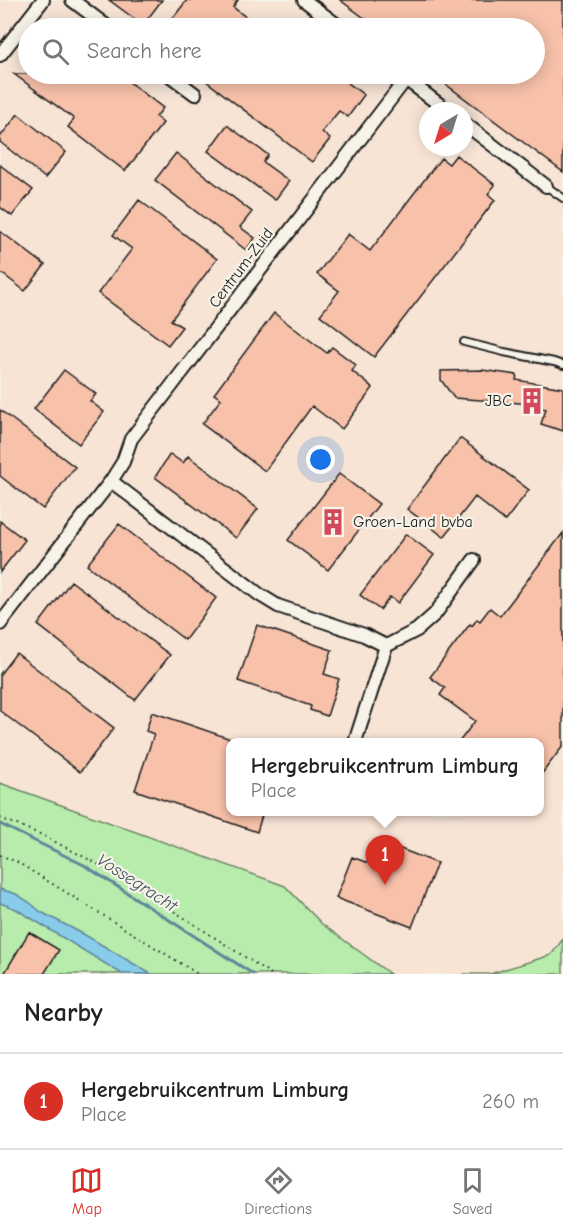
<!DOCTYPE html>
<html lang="en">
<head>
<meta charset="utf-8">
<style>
  :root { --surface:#fff; --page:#f2f2f2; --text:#222; --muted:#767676; --line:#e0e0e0; --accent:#d93025 }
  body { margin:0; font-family:"Comic Neue",sans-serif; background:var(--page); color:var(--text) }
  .compass { position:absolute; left:419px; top:102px; width:54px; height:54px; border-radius:50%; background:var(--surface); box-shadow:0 3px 15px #0003; rotate:218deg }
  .you { position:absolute; left:321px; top:460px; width:21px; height:21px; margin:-15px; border:4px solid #fff; border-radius:50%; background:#1a73e8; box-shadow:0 0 0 9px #1a73e833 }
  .badge { display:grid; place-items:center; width:39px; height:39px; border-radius:50%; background:var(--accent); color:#fff; font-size:20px; font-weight:700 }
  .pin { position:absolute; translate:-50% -50px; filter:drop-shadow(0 2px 3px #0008) }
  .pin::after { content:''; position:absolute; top:32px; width:21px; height:18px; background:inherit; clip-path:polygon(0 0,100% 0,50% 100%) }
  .popup { position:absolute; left:226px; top:738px; width:318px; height:78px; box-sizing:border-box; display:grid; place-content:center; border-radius:12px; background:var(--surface); filter:drop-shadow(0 2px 4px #0005); font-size:20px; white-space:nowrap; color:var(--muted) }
  .popup b { font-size:22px; color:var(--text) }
  .popup::after { content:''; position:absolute; left:50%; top:100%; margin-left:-12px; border:12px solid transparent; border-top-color:var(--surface) }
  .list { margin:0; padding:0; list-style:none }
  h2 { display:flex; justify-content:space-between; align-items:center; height:78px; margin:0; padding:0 24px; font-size:26px }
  h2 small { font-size:20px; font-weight:400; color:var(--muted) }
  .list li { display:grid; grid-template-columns:39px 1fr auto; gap:18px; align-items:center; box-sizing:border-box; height:96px; padding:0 24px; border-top:2px solid var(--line) }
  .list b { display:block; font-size:22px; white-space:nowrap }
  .list p { margin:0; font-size:20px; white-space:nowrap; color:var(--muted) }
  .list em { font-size:20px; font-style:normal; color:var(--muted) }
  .icon { flex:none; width:33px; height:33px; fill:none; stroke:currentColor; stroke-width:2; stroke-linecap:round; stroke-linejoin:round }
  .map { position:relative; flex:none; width:563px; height:974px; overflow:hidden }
  .search { position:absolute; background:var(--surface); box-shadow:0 3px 15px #0003; left:18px; right:18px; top:18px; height:66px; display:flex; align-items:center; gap:15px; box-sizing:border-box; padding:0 21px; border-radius:33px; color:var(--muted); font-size:22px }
  .sheet { height:174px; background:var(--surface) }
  nav { display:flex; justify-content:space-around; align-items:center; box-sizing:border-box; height:84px; border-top:2px solid var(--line); background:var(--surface); font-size:16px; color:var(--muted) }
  nav a { display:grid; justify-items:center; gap:3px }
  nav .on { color:var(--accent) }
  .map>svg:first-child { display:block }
  .built { fill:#f7e4d5; fill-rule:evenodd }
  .green { fill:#b8ecad; stroke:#6a8464; stroke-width:1.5 }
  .water { fill:#88ccea; stroke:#5d8698; stroke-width:1.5 }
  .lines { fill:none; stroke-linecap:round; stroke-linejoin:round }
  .stream { stroke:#5d8698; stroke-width:3 }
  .building { fill:#f7c1aa; stroke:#1c1c1c; stroke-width:1.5 }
  .lane-casing { stroke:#1c1c1c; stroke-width:10 }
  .street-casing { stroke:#1c1c1c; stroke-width:16 }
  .path { stroke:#1c1c1c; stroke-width:2; stroke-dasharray:1.5 4.5; stroke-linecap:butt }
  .lane { stroke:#f7f3e8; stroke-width:6 }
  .street { stroke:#f7f3e8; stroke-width:12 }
  .labels { text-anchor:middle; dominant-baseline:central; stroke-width:4.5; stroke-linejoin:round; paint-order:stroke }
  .street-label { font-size:16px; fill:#1c1c1c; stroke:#f7f3e8 }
  .poi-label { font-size:16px; fill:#1c1c1c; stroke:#f7f3e8; text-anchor:end }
  .water-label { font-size:18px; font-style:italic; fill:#425a64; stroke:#f7f3e8 }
</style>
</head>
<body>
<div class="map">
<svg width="563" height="974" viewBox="0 0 563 974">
  <rect width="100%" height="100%" fill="#f7f3e8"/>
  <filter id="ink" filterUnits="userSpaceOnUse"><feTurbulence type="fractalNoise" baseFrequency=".0167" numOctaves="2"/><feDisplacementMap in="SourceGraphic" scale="12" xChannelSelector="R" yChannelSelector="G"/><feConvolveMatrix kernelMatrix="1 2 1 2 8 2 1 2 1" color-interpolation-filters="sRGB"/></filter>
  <g filter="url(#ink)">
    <path class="built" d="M0 0H563V939L551 955 490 974H390L322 924 285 886 0 783ZM28 28H534V74H28ZM428 111H464V147H428ZM231 742H540V812H231Z"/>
    <path class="green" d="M0 783 285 886 322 924 390 974H0Z
      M563 939V974H463H490L551 955Z"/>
    <path class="water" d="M0 889 16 894 29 902 41 912 85 935 151 974H122L16 909 0 903Z"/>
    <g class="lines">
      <path class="stream" d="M0 824 84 865 253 974"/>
    </g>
    <path class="building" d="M109 0H162L143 25Z
      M187 0H238L233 7 260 28 267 18 280 28H165Z
      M340 0H563V172L432 74H534V28H378Z
      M14 74H104L114 81 120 75 163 108 156 117 163 123 125 171 68 127 74 119Z
      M197 74H336L364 95 348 117 339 111 322 132 330 139 312 162Z
      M18 114 66 152 45 178 0 142V137Z
      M227 125 268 155 263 162 289 181 275 200 208 151Z
      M176 153 252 212 240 227 255 238 246 250 155 180Z
      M456 155 495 185 488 194 495 200 374 357 320 315 339 291 317 274 348 234 370 251 441 158 449 164Z
      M0 165 33 190 12 216 0 207Z
      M139 200 217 259 171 320 182 327 168 345 98 293 132 249 113 235Z
      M0 231 45 265 25 291 0 272Z
      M274 313 327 353 332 347 356 365 352 371 373 388 342 429 312 406 265 471 202 424 221 399 214 394Z
      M64 370 96 394 90 401 104 412 79 444 34 409Z
      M482 370 517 375 516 380 563 388V431L541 424 546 409 520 403 454 398 441 380V371Z
      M0 410 75 467 43 509 0 476Z
      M460 438 529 490 505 521 475 497 444 537 407 509Z
      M170 454 183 463 188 456 258 509 236 538 155 477Z
      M339 474 379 504 328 570 288 540Z
      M0 521 25 540 0 572Z
      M119 524 216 598 185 640 87 565Z
      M563 533V746L540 776V742H459L475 721 440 695 445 688 430 677 470 624 472 626 477 619 480 621 490 608 500 616Z
      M406 534 434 555 398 603 390 597 380 610 360 595Z
      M71 581 170 655 135 700 38 625Z
      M257 625 332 650 324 674 339 679 327 716 310 710 311 706 238 681Z
      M16 653 114 728 80 772 0 711V674Z
      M152 712 231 739V812H263L257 832 135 790 154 734 146 731Z
      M398 848 437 863 412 927 336 898 352 857 389 871Z
      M29 932 59 950 44 974H4Z"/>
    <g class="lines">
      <defs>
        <path id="lane" d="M546 186 563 198
          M464 342 504 352 554 362 563 365"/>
        <path id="street" d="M72 0 109 28
          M304 0 341 28
          M0 55 43 0
          M168 74 195 94
          M399 74 448 111
          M464 123 546 186
          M111 481 260 595 278 606 364 635 386 646 417 630 435 614 474 560
          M0 624 111 481 123 462 131 439 406 79
          M355 742 386 646"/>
      </defs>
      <use href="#lane" class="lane-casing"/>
      <use href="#street" class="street-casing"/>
      <path class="path" d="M0 818 42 835 115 873 271 974
        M0 855 17 862 198 974"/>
      <use href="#lane" class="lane"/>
      <use href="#street" class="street"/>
    </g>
  </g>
  <defs>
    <symbol id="building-bare" viewBox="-9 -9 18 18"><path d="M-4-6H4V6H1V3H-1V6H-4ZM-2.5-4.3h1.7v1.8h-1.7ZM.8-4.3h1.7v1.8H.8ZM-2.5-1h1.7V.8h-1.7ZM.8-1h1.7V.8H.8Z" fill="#d1495b" stroke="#f7f3e8" stroke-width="2.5" paint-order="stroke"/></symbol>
  </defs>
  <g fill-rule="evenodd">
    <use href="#building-bare" x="513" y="382" width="38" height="38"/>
    <use href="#building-bare" x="314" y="503" width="38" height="38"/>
  </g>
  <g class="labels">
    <g class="street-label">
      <text transform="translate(241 268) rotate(-53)">Centrum-Zuid</text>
    </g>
    <g class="poi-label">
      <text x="512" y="401">JBC</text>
      <text x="353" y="522" text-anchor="start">Groen-Land bvba</text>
    </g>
    <g class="water-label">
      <text transform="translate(137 883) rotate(33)">Vossegracht</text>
    </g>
  </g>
</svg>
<svg class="compass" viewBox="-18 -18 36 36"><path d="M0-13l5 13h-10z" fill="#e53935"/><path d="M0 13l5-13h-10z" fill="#767676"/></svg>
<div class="you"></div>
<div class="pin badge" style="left:385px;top:885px">1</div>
<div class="popup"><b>Hergebruikcentrum Limburg</b>Place</div>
<div class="search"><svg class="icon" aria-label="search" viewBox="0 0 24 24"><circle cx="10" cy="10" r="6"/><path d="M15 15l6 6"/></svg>Search here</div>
</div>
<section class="sheet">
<h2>Nearby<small></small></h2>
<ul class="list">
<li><span class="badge">1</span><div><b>Hergebruikcentrum Limburg</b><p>Place</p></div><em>260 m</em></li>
</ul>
</section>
<nav>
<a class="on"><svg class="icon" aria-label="map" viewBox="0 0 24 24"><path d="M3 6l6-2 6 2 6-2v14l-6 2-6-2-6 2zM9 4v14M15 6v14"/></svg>Map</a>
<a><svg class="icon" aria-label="directions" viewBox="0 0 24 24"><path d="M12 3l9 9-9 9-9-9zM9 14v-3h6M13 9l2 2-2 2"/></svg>Directions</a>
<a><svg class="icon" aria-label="saved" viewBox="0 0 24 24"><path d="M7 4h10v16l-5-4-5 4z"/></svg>Saved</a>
</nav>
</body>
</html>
